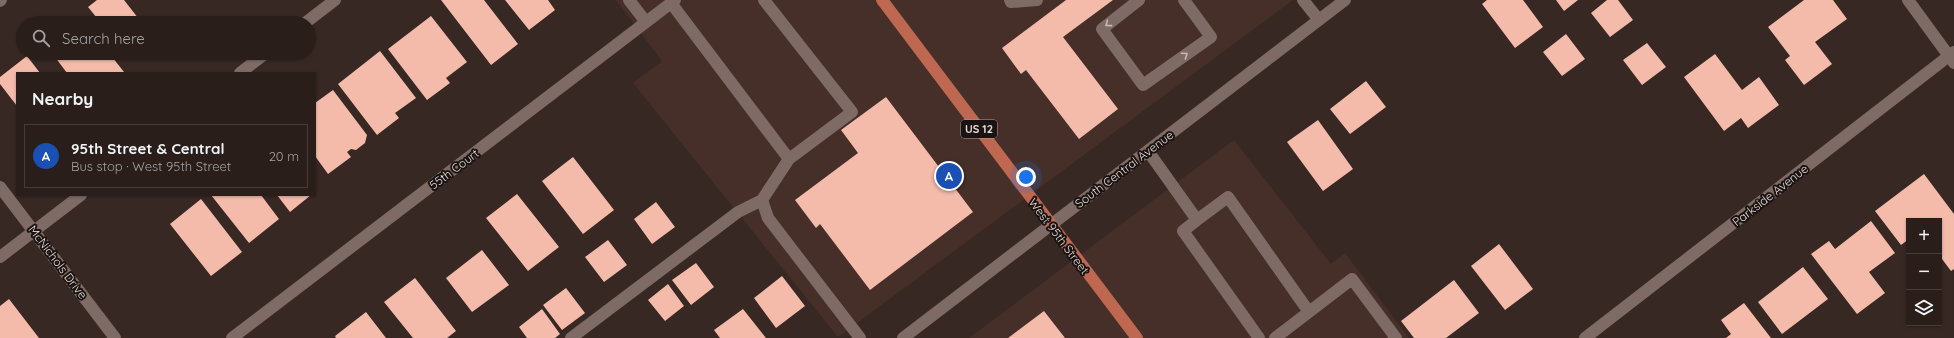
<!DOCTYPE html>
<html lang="en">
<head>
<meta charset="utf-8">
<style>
  :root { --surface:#2a1e1a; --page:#322723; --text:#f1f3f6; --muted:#a5a2a2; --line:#463c39; --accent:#57cec1 }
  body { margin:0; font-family:Quicksand,sans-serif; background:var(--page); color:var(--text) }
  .controls { position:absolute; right:12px; bottom:12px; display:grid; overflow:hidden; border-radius:0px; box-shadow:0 1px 3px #0004 }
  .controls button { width:36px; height:36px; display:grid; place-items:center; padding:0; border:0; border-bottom:1px solid var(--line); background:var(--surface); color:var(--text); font:20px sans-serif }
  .you { position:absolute; left:1026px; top:177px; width:14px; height:14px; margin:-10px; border:3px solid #fff; border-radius:50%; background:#1a73e8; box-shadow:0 0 0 6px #1a73e833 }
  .badge { display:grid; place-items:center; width:26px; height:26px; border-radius:50%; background:var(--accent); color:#fff; font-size:13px; font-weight:700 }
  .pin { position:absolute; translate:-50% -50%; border:2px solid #fff; box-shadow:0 1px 4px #0006 }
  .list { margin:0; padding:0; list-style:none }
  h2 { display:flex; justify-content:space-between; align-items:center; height:52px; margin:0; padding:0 16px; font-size:17px }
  h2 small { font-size:13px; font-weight:400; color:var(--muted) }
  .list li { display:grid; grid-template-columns:26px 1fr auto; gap:12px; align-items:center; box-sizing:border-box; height:64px; margin:0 8px 8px; padding:0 8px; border:1px solid var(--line); border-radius:0px }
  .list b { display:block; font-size:15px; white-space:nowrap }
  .list p { margin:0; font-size:13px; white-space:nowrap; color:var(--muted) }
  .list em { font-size:13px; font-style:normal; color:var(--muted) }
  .icon { flex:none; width:22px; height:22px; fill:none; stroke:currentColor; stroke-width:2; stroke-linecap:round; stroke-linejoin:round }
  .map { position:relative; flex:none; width:1954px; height:338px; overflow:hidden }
  .search { position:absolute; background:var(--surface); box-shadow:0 1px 3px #0004; left:16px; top:16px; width:300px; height:44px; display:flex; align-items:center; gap:10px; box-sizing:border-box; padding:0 14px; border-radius:22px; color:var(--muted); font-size:15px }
  .panel { position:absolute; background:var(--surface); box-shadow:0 1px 3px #0004; left:16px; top:72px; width:300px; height:124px; border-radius:0px }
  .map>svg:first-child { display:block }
  .built { fill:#462f29 }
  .building { fill:#f4bbab }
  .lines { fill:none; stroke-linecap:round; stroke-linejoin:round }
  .minor { stroke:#7e6b65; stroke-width:12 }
  .major { stroke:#be6751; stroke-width:12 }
  .oneway { stroke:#c7b9b6 }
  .labels { text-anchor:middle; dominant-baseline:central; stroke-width:4; stroke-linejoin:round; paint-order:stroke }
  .shield { fill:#1a1311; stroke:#a99f9c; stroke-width:1 }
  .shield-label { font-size:11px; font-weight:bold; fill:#e6dbd8 }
  .street-label { font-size:12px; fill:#e6dbd8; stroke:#1a1311 }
</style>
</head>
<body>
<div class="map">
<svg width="1954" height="338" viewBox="0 0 1954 338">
  <rect width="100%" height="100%" fill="#382823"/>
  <path class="built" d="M616 0H1293L838 337 633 83 662 61Z
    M1234 140 1331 264 1345 253 1409 338H969Z"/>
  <path class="building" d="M97 0H124L142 23H101L88 7Z
    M441 0H484L518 44 491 65Z
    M505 0H548L555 10 529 30Z
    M1066 0H1113L1063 37 1118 109 1079 139 1026 70 1021 74 1002 48Z
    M1487 0H1523L1543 27 1515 48 1482 4Z
    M1556 0H1578L1564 11Z
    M1607 0H1618L1633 20 1610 37 1591 13Z
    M1804 0H1833L1847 19 1815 42 1832 64 1804 85 1785 60 1790 56 1768 27Z
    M431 16 467 62 446 78 450 83 427 100 388 49Z
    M1566 34 1585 59 1562 76 1543 52Z
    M1647 43 1666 67 1642 85 1623 60Z
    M380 51 416 98 395 113 399 118 377 135 338 84Z
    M52 53H109L124 72 67 73Z
    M123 53H137L128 60Z
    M1715 54 1742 90 1759 77 1779 105 1748 128 1741 118 1724 131 1684 77Z
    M27 56 40 73H17V106L0 84V77Z
    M1366 81 1386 107 1350 134 1330 109Z
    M333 90 367 135 365 143 356 150 351 149 347 152 351 157 328 174 315 156V103Z
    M886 97 973 212 870 290 820 224 816 228 795 200 858 153 841 130Z
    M1318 120 1353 169 1323 191 1287 142Z
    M573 157 614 210 583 234 542 181Z
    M1924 174 1954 214V269L1951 271 1939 255V221H1909V239L1901 245 1875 211Z
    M517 194 559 247 528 271 486 218Z
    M211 195H261L279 219 249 243Z
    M277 195H311L290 212Z
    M201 199 242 252 211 276 170 224Z
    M656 202 675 227 652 244 634 219Z
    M1871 221 1895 253 1869 272 1885 293 1857 314 1811 254 1829 241 1835 249Z
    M608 240 627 265 604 282 585 257Z
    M1499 244 1533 289 1505 310 1471 266Z
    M482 250 509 285 472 312 446 278Z
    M696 263 714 287 691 305 672 280Z
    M1803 267 1828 299 1782 334 1758 302Z
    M782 276 805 306 776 328 754 298Z
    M415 278 456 331 447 338H413L384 302Z
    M1454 280 1479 313 1446 338H1414L1401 321Z
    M668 284 684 306 665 321 648 300Z
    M566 288 585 313 562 330 543 305Z
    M9 299 39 338H0V306Z
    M1744 303 1771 338H1726L1731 334 1721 320Z
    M542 309 560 334 555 338H527L519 327Z
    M743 309 766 338H720L714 330Z
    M1044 311 1065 338H1008Z
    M366 312 386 338H336L335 336Z"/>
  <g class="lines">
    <path class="minor" d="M629 0 646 22
      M1010 0 1011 2 1037 0
      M1139 0 1102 29 1143 85 1211 37 1184 0
      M1303 0 1319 20
      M1908 0 1954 63
      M0 1 1 0
      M671 3 789 159 852 112 764 0
      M305 23 335 0
      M240 73 266 53
      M1148 151 1197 220 1228 197 1309 312
      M789 159 762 200 768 218 860 338
      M0 187 115 338
      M1197 220 1183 231 1259 338
      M0 257 81 195
      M232 338 675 0
      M571 338 738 212 762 200
      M903 338 1345 0
      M1275 338 1352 279 1396 338
      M1585 338 1954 52"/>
    <path class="major" d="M882 0 1137 338"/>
  </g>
  <defs><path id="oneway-chevron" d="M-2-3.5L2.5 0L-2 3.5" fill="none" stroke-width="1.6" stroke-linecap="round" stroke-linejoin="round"/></defs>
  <g class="oneway">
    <use href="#oneway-chevron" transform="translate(1108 24) rotate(143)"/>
    <use href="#oneway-chevron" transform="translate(1185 55) rotate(-35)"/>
  </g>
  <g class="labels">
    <rect class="shield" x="961" y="120" width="36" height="18" rx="3"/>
    <g class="shield-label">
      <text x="979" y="129">US 12</text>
    </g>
    <g class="street-label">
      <text transform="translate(454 169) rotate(-37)">55th Court</text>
      <text transform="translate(1124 169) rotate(-37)">South Central Avenue</text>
      <text transform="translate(1770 195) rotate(-38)">Parkside Avenue</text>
      <text transform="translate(1059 236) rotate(53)">West 95th Street</text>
      <text transform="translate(58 262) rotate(53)">McNichols Drive</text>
    </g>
  </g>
</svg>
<div class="controls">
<button>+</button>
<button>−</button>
<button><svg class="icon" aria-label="layers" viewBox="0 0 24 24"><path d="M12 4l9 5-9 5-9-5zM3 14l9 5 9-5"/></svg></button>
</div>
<div class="you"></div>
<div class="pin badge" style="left:949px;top:176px;background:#1a4fb4">A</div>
<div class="search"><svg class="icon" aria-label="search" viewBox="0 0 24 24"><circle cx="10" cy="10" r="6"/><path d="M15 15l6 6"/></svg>Search here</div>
<section class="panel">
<h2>Nearby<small></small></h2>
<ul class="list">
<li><span class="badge" style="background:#1a4fb4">A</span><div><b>95th Street &amp; Central</b><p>Bus stop · West 95th Street</p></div><em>20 m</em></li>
</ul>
</section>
</div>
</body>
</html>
